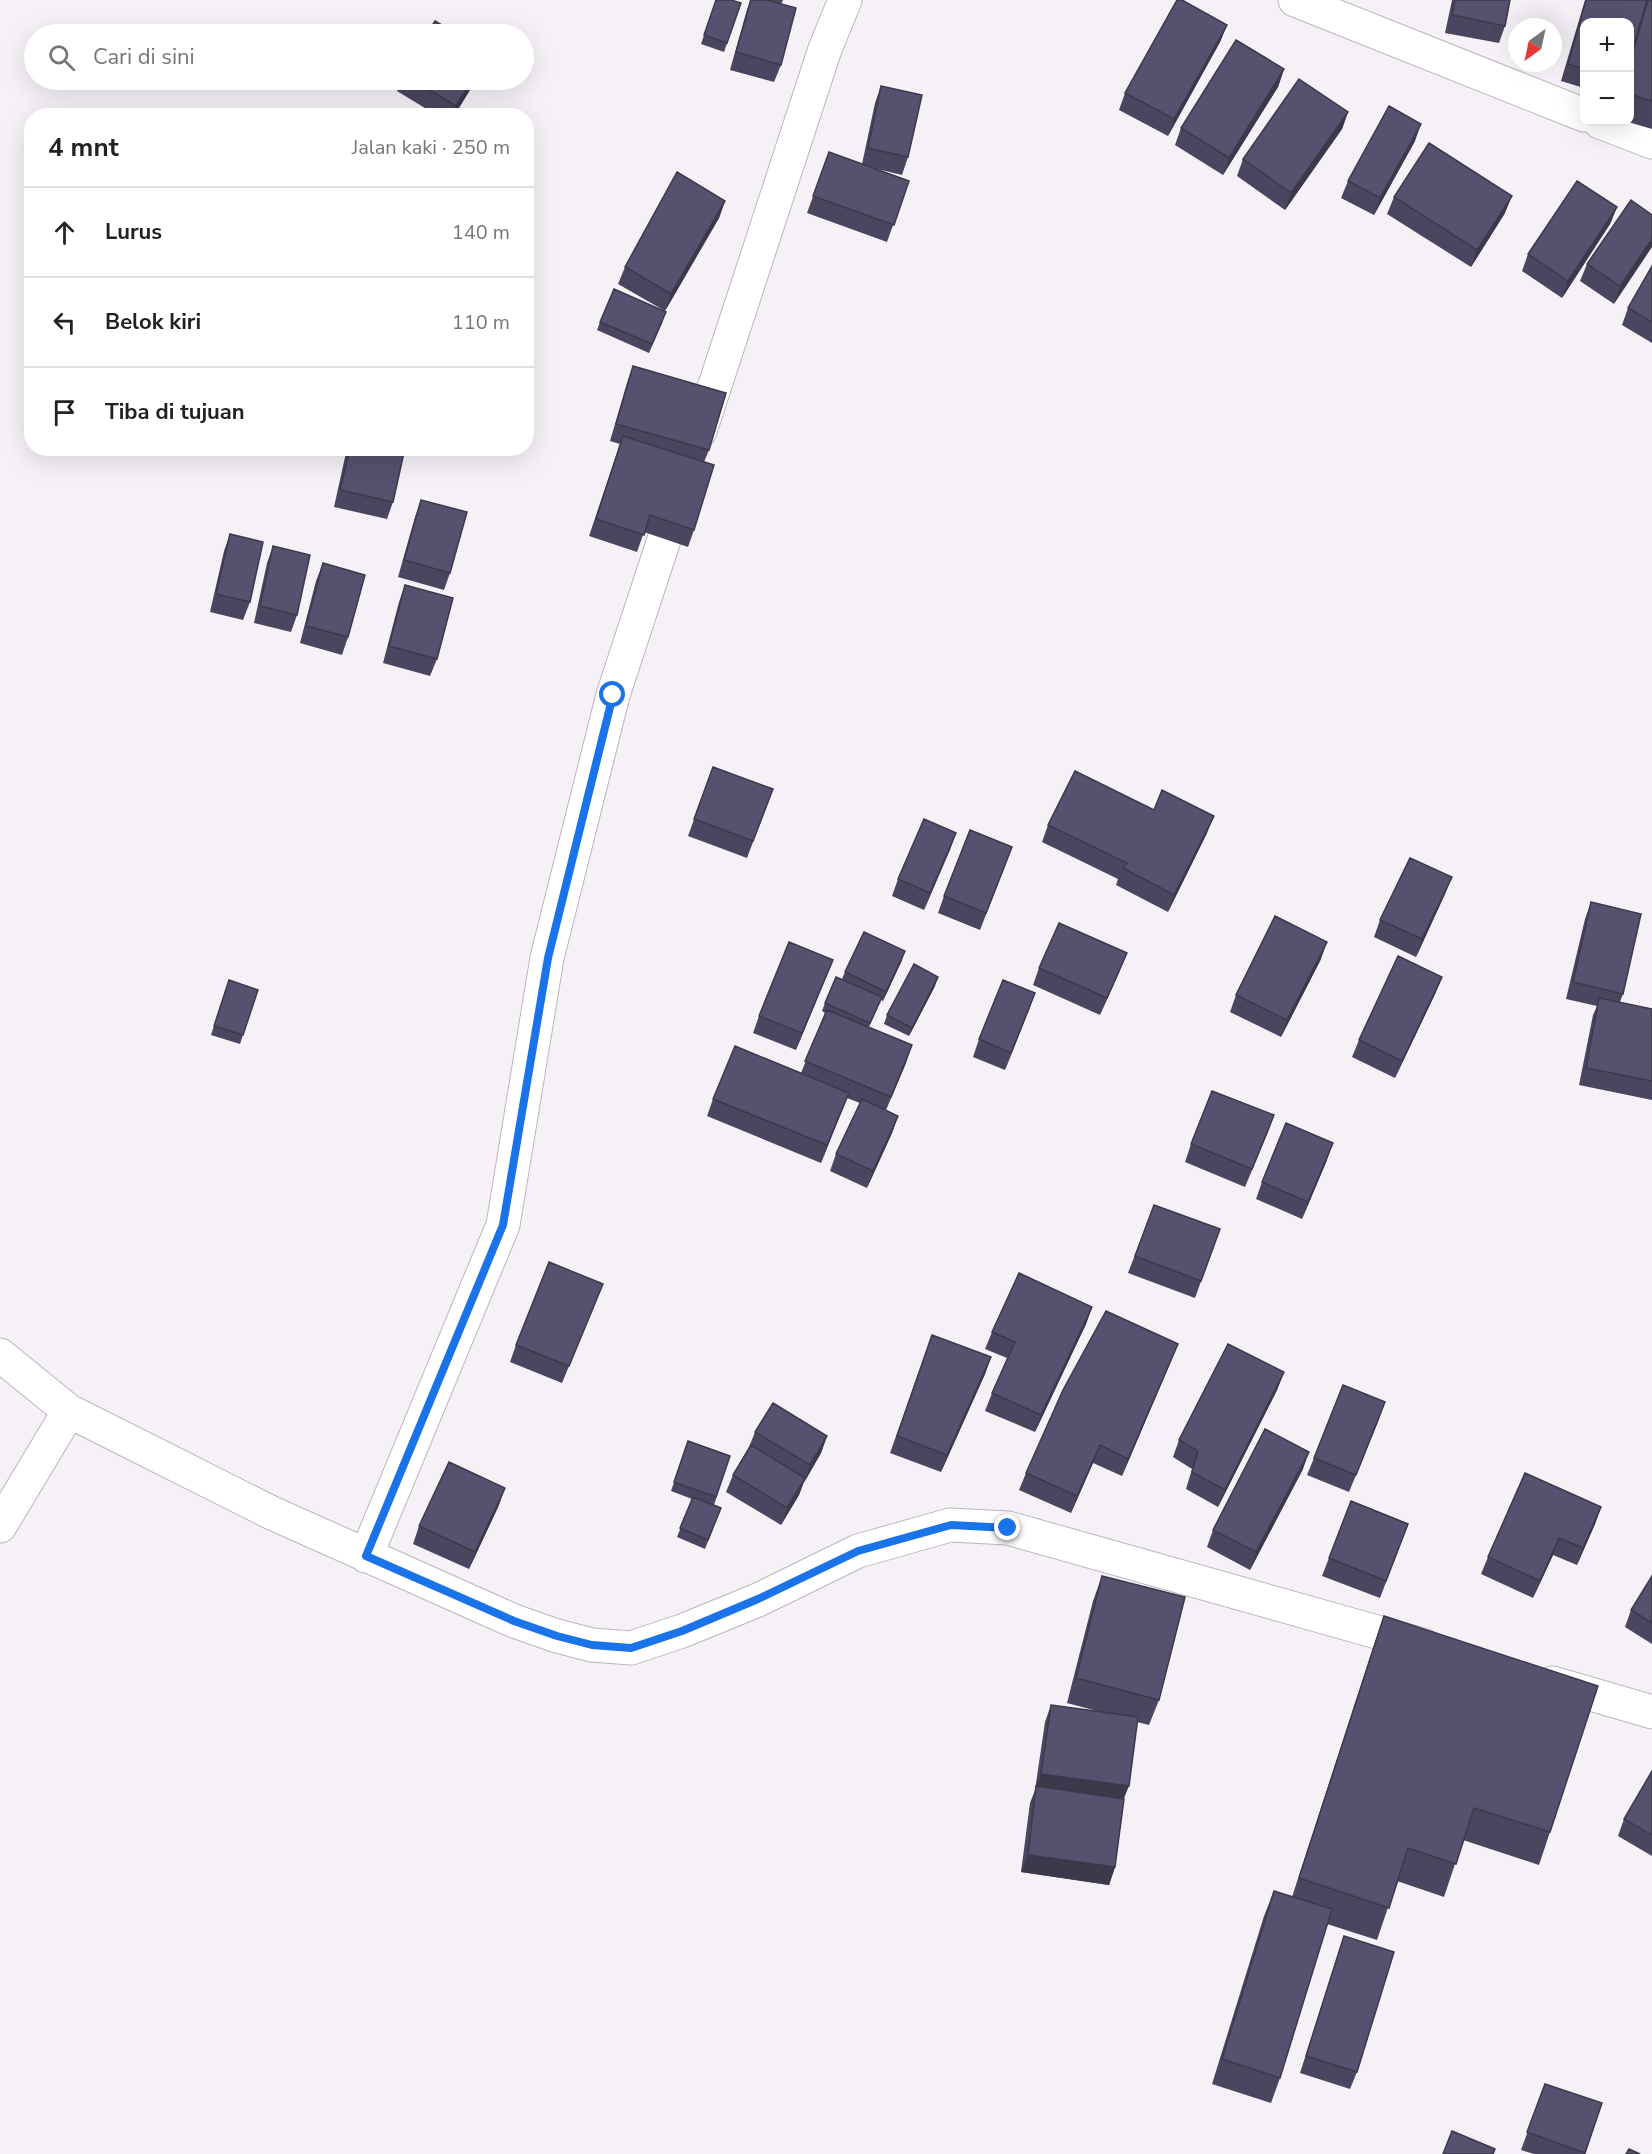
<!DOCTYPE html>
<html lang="id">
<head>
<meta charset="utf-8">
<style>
  :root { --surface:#fff; --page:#f6f6f6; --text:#222; --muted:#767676; --line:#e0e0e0 }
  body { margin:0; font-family:"Nunito Sans",sans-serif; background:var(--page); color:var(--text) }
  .controls { position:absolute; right:18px; top:18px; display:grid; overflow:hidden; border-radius:12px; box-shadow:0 6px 24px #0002 }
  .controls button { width:54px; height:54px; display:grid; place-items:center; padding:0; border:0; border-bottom:2px solid var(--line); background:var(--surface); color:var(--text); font:30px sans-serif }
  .compass { position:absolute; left:1508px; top:18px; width:54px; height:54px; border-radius:50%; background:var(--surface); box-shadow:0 6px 24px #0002; rotate:213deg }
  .stop { position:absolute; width:18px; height:18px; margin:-14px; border:4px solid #1a73e8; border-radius:50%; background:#fff }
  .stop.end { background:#1a73e8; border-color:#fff; box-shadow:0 2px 6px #0008 }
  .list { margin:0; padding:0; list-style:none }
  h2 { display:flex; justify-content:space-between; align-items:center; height:78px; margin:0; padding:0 24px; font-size:26px }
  h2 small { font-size:20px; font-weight:400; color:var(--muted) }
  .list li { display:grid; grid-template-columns:39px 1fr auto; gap:18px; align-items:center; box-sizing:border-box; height:90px; padding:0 24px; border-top:2px solid var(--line) }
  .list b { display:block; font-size:22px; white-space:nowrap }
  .list em { font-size:20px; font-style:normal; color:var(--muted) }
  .icon { flex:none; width:33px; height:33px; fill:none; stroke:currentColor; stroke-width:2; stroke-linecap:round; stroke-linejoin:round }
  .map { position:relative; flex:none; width:1652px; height:2154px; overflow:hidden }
  .search { position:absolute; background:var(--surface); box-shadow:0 6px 24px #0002; left:24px; top:24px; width:510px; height:66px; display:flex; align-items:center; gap:15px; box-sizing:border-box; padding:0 21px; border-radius:33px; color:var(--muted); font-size:22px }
  .panel { position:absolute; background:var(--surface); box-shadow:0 6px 24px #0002; left:24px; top:108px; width:510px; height:348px; border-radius:24px }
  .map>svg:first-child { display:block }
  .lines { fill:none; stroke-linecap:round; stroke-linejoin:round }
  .minor-casing { stroke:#bab6bc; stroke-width:35 }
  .minor { stroke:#fff; stroke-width:33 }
  .wall { fill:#4a465f }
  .shaded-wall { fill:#3c394d }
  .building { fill:#56516e; stroke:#3c394d; stroke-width:1.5 }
  .route { stroke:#1a73e8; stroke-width:8 }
</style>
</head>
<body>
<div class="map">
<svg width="1652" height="2154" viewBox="0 0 1652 2154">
  <rect width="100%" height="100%" fill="#f5f1f7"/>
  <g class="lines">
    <defs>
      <path id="minor" d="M1295 0 1584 115
        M1600 122 1652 142
        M700 431 825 49 845 0
        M0 1355 69 1411 272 1513 514 1621 557 1636 592 1645 631 1648 682 1631 758 1600 858 1551 950 1525 1008 1528 1423 1645
        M0 1526 69 1411
        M366 1556 503 1225 547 958 613 695 678 497
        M1553 1683 1652 1712"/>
    </defs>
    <use href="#minor" class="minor-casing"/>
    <use href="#minor" class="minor"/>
  </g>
  <path class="wall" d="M716 0 741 3 724 52 701 44Z
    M749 0H783L781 4V65L774 82 730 70 746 13 750 0Z
    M1452 0H1510L1505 26 1499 43 1445 33Z
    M1585 0H1652V129L1628 122H1629V22H1584V88L1561 81Z
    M1227 25 1220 42 1168 136 1119 110 1125 93Z
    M1284 69 1278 87 1223 175 1175 145 1181 128Z
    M401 80H476L454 116H438L397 91Z
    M881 86 908 157 902 175 873 168 909 181 887 242 807 213 829 152 862 164 875 103Z
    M1348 112 1342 129 1285 210 1237 176 1243 159Z
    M1415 141 1374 215 1341 198 1348 181Z
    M1394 197 1505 213 1471 267 1387 214Z
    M725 201 719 218 665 311 618 284 625 267Z
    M1617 207 1610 224 1562 298 1522 271 1528 254Z
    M1652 215 1614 304 1580 281 1587 264Z
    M1652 266V343L1622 325 1628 308Z
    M663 321 649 353 597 330 600 322Z
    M633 366 709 450 704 462 694 530 688 547 644 532 637 552 589 536 620 444 610 441 627 383Z
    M347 448H405L393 502 387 519 334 507Z
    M421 500 450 573 444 590 398 577 415 517Z
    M230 534 250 602 243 620 210 612 224 551Z
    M273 546 297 615 291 632 254 623 267 563Z
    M323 563 348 637 342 655 300 643 316 581Z
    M405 585 437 659 430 676 383 663 399 602Z
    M713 767 773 789 747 858 688 836Z
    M1154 810 1207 833 1168 912 1116 885 1118 879 1042 842 1048 825Z
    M956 833 924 910 892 896 898 879Z
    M1006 864 980 930 938 913 944 896Z
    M1445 894 1416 957 1374 937 1380 920Z
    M1591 902 1623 994 1620 1002 1652 1009V1100L1579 1085 1593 1015 1597 1006 1566 999 1585 919Z
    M1321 959 1281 1037 1230 1012 1236 995Z
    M833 960 796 1050 753 1033 759 1016Z
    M902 960 883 1001 881 1000 869 1027 906 1063 886 1110 898 1116 892 1133 867 1188 830 1171 836 1154 860 1103 847 1098 821 1163 707 1116 713 1099 801 1073 825 1013 822 1011 825 1003 842 979 845 972Z
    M1039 968 1120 970 1100 1015 1033 985Z
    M1442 977 1435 994 1395 1078 1352 1057 1359 1040Z
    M935 986 909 1036 884 1024 887 1015Z
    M226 989 243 1035 240 1044 211 1035Z
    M1035 993 1005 1070 973 1057 979 1039Z
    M1274 1115 1245 1187 1185 1162 1191 1144Z
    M1327 1160 1302 1219 1256 1199 1262 1182Z
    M1154 1205 1220 1229 1195 1298 1128 1273Z
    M596 1301 562 1383 510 1362 516 1345Z
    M1092 1307 1086 1324 1035 1432 985 1411 992 1393 1007 1358 985 1349 992 1332Z
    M932 1335 991 1357 985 1374 941 1472 890 1453Z
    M1171 1361 1122 1476 1093 1463 1071 1513 1019 1490 1026 1473Z
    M1284 1372 1277 1390 1218 1507 1186 1489 1192 1469 1173 1457 1179 1440Z
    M1379 1419 1349 1492 1307 1475 1314 1458Z
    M755 1432 827 1436 821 1453 804 1482 799 1495 781 1525 726 1492 733 1475 749 1447Z
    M688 1441 730 1456 714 1505 721 1508 705 1549 677 1537 692 1499 671 1491Z
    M1303 1469 1250 1570 1207 1547 1213 1530Z
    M1351 1501 1408 1524 1380 1598 1322 1576Z
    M499 1505 469 1569 413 1544 419 1526Z
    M1601 1507 1595 1524 1577 1565 1553 1555 1533 1598 1481 1574 1488 1557Z
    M1102 1576 1159 1700 1149 1725 1137 1722 1124 1799 1115 1867 1109 1885 1021 1872 1030 1803 1035 1790 1045 1722 1051 1705 1097 1711 1067 1703 1093 1601Z
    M1652 1576V1644L1625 1627 1631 1610Z
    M1384 1616 1550 1832 1539 1865 1463 1840 1444 1897 1397 1881 1377 1940 1327 1924 1280 2078 1271 2103 1212 2084 1264 1916 1274 1891 1292 1897 1373 1648Z
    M1652 1771V1856L1618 1836 1624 1819Z
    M1344 1936 1357 2072 1350 2089 1300 2073Z
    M1545 2084 1602 2103 1585 2154H1534L1521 2150Z"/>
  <path class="shaded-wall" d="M1227 25 1220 42 1168 136 1174 119Z
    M1284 69 1278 87 1223 175 1229 158Z
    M472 80H476L454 116H452L456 106Z
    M1348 112 1342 129 1285 210 1291 193Z
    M1421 124 1415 141 1374 215 1380 198Z
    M1512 196 1505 213 1471 267 1477 250Z
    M725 201 719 218 665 311 671 294Z
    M1617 207 1610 224 1562 298 1568 281Z
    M1652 239V247L1614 304 1620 286Z
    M1214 816 1207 833 1168 912 1174 895Z
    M956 833 950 850 924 910 930 893Z
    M1452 877 1445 894 1416 957 1422 939Z
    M1327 942 1321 959 1281 1037 1287 1020Z
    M905 951 902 960 883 1001 886 992Z
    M1127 953 1120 970 1100 1015 1107 998Z
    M833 960 826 977 796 1050 802 1033Z
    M938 977 935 986 909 1036 912 1028Z
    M1442 977 1435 994 1395 1078 1402 1061Z
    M1035 993 1029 1010 1005 1070 1011 1053Z
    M912 1045 906 1063 884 1114 891 1097Z
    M849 1093 842 1110 821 1163 827 1145Z
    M1274 1115 1268 1132 1245 1187 1252 1169Z
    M898 1116 892 1133 867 1188 873 1171Z
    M1333 1143 1327 1160 1302 1219 1308 1202Z
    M1092 1307 1086 1324 1035 1432 1041 1415Z
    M1178 1344 1171 1361 1122 1476 1128 1459Z
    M991 1357 985 1374 941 1472 947 1455Z
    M1284 1372 1277 1390 1218 1507 1225 1490Z
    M1385 1402 1379 1419 1349 1492 1356 1475Z
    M827 1436 821 1453 804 1483 810 1465Z
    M1100 1445 1093 1463 1071 1513 1077 1496Z
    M1309 1452 1303 1469 1250 1570 1256 1552Z
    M805 1478 799 1495 781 1525 787 1508Z
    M505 1488 499 1505 469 1569 475 1552Z
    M1601 1507 1595 1524 1577 1565 1583 1548Z
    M1559 1538 1553 1555 1533 1598 1540 1581Z
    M1041 1774 1129 1786 1122 1803 1036 1787Z
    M1028 1855 1115 1867 1109 1885 1021 1872Z"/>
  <path class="building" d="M716 0H731L741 3 727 43 704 35Z
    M751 0H767L796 8 781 65 736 52Z
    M1177 0H1182L1227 25 1174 119 1125 93Z
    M1455 0H1510L1505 26 1452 15Z
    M1586 0H1647L1629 63V22H1584V69L1568 64Z
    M1648 0H1652V101L1629 94V65Z
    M435 21 457 34H427Z
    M1236 40 1284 69 1229 158 1181 128Z
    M1299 79 1348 112 1291 193 1243 159Z
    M413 80H472L456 106Z
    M881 86 922 95 908 157 868 148Z
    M1389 106 1421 124 1380 198 1348 181Z
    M1429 143 1512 196 1477 250 1394 197Z
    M829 152 909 181 894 225 813 196Z
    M677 172 725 201 671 294 625 267Z
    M1577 181 1617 207 1568 281 1528 254Z
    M1631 200 1652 215V239L1620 286 1587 264Z
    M1652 266V322L1628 308Z
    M614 289 666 312 652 344 600 322Z
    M633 366 726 393 709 450 616 424Z
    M623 436 714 465 694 530 650 515 644 535 596 519Z
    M350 448H405L393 502 340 490Z
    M421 500 467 512 450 573 404 560Z
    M230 534 263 542 250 602 216 594Z
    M273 546 310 555 297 615 260 606Z
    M323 563 365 575 348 637 306 626Z
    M405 585 453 598 437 659 389 646Z
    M713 767 773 789 753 841 694 819Z
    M1075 771 1154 810 1162 790 1214 816 1174 895 1123 868 1127 863 1048 825Z
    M924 819 956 833 930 893 898 879Z
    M970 830 1012 847 986 913 944 896Z
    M1410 858 1452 877 1422 939 1380 920Z
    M1591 902 1641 914 1623 994 1573 982Z
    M1275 916 1327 942 1287 1020 1236 995Z
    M1059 923 1127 953 1107 998 1039 968Z
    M864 932 905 951 886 992 845 972Z
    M789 942 833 960 802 1033 759 1016Z
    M1398 956 1442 977 1402 1061 1359 1040Z
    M914 964 938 977 912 1028 887 1015Z
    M836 977 882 997 870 1023 825 1003Z
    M229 980 258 990 243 1035 214 1026Z
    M1003 980 1035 993 1011 1053 979 1039Z
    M1599 998 1652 1009V1081L1586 1068Z
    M827 1010 912 1045 891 1097 805 1061Z
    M735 1046 849 1093 827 1145 713 1099Z
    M1212 1091 1274 1115 1252 1169 1191 1144Z
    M862 1099 898 1116 873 1171 836 1154Z
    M1286 1123 1333 1143 1308 1202 1262 1182Z
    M1154 1205 1220 1229 1201 1281 1135 1256Z
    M549 1262 603 1284 569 1366 516 1345Z
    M1019 1273 1092 1307 1041 1415 992 1393 1015 1342 992 1332Z
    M1106 1311 1178 1344 1128 1459 1100 1445 1077 1496 1026 1473 1063 1390Z
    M932 1335 991 1357 947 1455 897 1436Z
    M1228 1344 1284 1372 1225 1490 1192 1472 1198 1451 1179 1440Z
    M1343 1385 1385 1402 1356 1475 1314 1458Z
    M773 1403 827 1436 810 1465 755 1432Z
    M1265 1429 1309 1452 1256 1552 1213 1530Z
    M688 1441 730 1456 716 1497 674 1482Z
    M751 1445 805 1478 787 1508 733 1475Z
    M449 1462 505 1488 475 1552 419 1526Z
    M1525 1473 1601 1507 1583 1548 1559 1538 1540 1581 1488 1557Z
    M693 1497 721 1508 708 1540 680 1528Z
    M1351 1501 1408 1524 1386 1581 1329 1558Z
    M1102 1576 1185 1597 1159 1700 1076 1678Z
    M1652 1576V1623L1631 1610Z
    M1384 1616 1598 1686 1550 1832 1474 1808 1456 1864 1408 1848 1389 1908 1299 1878Z
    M1051 1705 1138 1717 1129 1786 1041 1774Z
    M1652 1771V1835L1624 1819Z
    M1036 1786 1124 1799 1115 1867 1028 1855Z
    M1274 1891 1332 1909 1280 2078 1222 2059Z
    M1344 1936 1394 1952 1357 2072 1306 2056Z
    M1545 2084 1602 2103 1585 2153 1527 2132Z
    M1452 2131 1495 2149 1493 2154H1443Z
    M1629 2149 1640 2154H1626Z"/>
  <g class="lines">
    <path class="route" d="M613 695 548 958 503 1225 366 1556 514 1621 557 1636 592 1645 631 1648 682 1631 758 1599 858 1551 951 1525 1008 1528"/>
  </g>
</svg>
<div class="controls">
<button>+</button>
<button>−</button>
</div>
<svg class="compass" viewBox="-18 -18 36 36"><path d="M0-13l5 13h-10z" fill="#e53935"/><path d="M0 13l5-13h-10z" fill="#767676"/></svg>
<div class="stop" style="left:613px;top:695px"></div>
<div class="stop end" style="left:1008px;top:1528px"></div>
<div class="search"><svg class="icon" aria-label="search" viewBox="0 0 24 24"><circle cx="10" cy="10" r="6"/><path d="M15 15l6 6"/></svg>Cari di sini</div>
<section class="panel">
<h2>4 mnt<small>Jalan kaki · 250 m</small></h2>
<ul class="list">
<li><svg class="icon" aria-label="ahead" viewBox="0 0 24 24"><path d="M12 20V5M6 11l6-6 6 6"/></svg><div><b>Lurus</b></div><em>140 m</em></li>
<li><svg class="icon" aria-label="left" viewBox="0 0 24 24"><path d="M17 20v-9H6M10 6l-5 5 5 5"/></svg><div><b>Belok kiri</b></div><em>110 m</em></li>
<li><svg class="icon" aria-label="arrive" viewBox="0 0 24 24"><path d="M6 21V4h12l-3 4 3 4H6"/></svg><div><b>Tiba di tujuan</b></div></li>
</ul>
</section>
</div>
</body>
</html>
